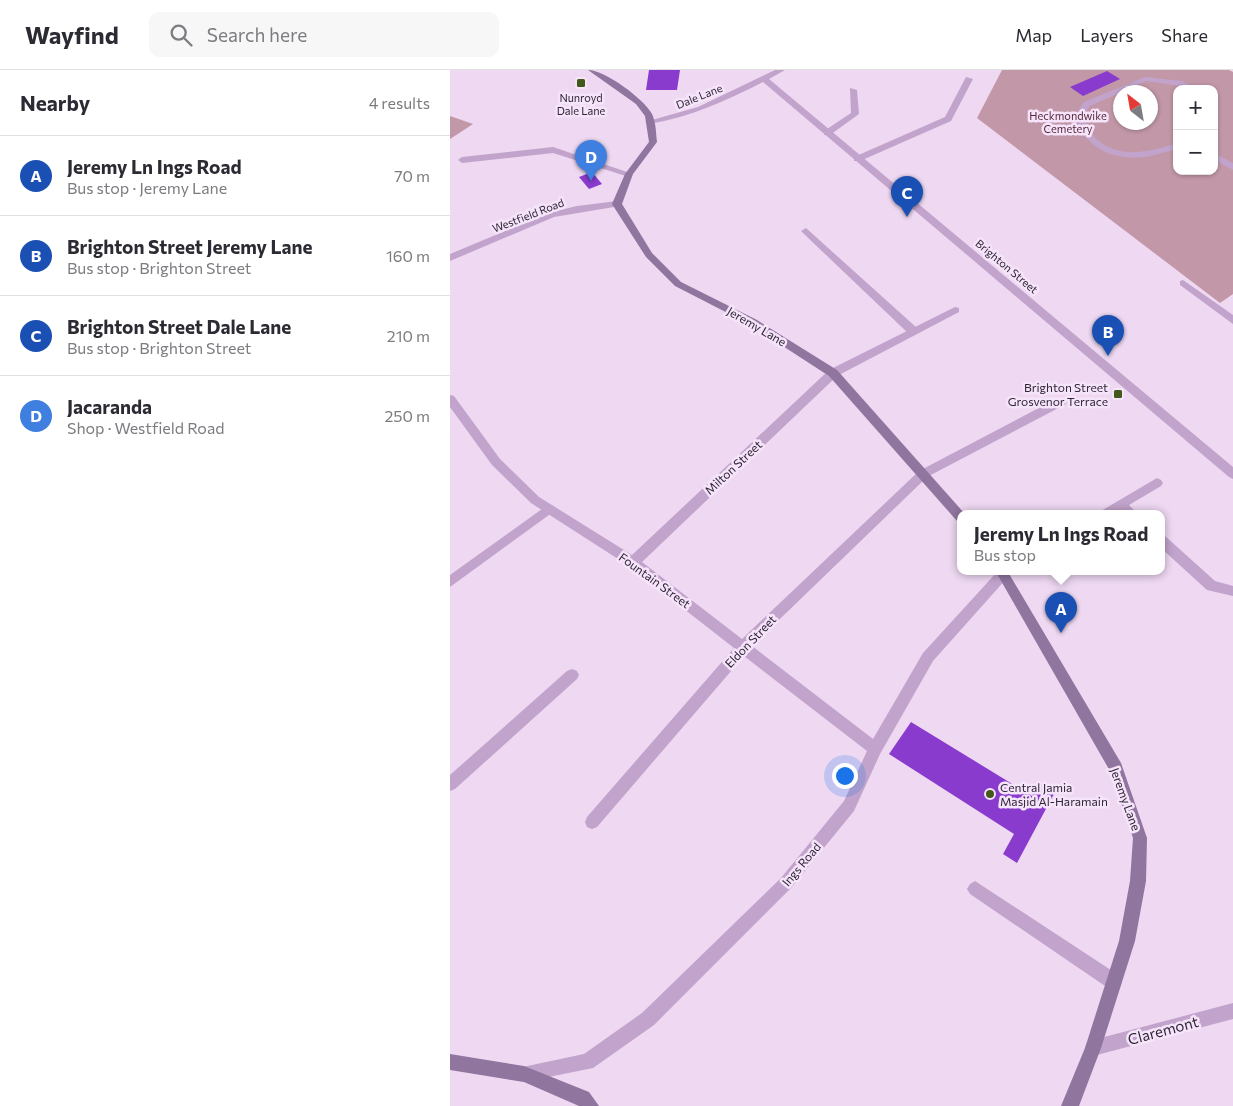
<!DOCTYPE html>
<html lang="en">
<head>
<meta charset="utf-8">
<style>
  :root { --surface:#fff; --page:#f7f7f7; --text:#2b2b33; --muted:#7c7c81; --line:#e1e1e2; --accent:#0b8043 }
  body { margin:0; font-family:Commissioner,sans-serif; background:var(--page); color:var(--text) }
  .controls { position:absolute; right:15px; top:15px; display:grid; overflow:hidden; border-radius:10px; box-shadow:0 1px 4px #0004 }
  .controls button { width:45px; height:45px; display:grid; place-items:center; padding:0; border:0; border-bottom:1px solid var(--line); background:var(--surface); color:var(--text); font:25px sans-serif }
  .compass { position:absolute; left:663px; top:15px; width:45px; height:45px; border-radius:50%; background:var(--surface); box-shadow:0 1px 4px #0004; rotate:329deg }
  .you { position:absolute; left:394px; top:705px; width:18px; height:18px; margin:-12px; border:4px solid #fff; border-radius:50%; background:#1a73e8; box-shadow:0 0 0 8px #1a73e833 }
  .badge { display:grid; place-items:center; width:32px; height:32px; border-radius:50%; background:var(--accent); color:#fff; font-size:16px; font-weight:700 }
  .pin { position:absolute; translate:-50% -41px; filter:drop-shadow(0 1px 2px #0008) }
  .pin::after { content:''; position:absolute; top:26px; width:18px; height:15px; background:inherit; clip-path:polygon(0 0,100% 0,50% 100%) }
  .popup { position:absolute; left:507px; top:440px; width:208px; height:65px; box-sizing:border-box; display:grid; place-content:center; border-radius:10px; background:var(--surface); filter:drop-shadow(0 1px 4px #0005); font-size:16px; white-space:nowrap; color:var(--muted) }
  .popup b { font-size:19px; color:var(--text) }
  .popup::after { content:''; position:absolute; left:50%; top:100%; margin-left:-10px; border:10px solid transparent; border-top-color:var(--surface) }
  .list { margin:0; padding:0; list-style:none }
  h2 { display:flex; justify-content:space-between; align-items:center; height:65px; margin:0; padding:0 20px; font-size:21px }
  h2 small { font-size:16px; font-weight:400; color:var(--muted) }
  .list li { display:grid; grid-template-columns:32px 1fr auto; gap:15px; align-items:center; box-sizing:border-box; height:80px; padding:0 20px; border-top:1px solid var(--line) }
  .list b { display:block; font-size:19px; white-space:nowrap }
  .list p { margin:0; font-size:16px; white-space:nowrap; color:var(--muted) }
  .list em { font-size:16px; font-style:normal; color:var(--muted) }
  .icon { flex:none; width:28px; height:28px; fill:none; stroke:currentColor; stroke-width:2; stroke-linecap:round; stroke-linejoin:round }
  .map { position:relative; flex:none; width:783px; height:1036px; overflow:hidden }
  header { display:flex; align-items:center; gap:30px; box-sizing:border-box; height:70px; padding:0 25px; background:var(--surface); border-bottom:1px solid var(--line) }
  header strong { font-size:24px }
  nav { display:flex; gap:28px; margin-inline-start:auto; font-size:18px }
  .search { width:350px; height:45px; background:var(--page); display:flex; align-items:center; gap:12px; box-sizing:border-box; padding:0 18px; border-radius:10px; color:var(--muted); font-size:19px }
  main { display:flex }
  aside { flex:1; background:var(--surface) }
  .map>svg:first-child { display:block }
  .green { fill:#c297a7; fill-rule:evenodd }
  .building { fill:#893bcd }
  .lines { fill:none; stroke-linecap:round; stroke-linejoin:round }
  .lane { fill:#c1a3cb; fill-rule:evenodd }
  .street { fill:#c1a3cb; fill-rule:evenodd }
  .secondary { fill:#90759f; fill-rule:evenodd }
  .poi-dot { fill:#425919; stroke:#f6e4fa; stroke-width:2 }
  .labels { text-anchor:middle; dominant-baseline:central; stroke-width:5; stroke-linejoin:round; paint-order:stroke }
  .far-street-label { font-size:11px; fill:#2f2636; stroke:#f6e4fa }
  .far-poi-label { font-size:11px; fill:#2f2636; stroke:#f6e4fa }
  .far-park-label { font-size:11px; fill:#552837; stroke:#f6e4fa }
  .street-label { font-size:12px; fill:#2f2636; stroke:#f6e4fa }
  .poi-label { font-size:12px; fill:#2f2636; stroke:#f6e4fa; text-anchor:end }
  .near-street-label { font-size:15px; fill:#2f2636; stroke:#f6e4fa }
</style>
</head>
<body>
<header>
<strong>Wayfind</strong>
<div class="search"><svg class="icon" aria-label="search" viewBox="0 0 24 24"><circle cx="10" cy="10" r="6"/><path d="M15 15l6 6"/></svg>Search here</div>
<nav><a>Map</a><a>Layers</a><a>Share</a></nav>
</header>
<main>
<aside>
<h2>Nearby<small>4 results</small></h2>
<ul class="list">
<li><span class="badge" style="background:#1a4fb4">A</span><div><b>Jeremy Ln Ings Road</b><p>Bus stop · Jeremy Lane</p></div><em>70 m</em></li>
<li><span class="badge" style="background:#1a4fb4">B</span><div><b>Brighton Street Jeremy Lane</b><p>Bus stop · Brighton Street</p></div><em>160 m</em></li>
<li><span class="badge" style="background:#1a4fb4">C</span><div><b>Brighton Street Dale Lane</b><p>Bus stop · Brighton Street</p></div><em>210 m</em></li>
<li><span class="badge" style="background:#3f7fe0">D</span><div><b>Jacaranda</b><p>Shop · Westfield Road</p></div><em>250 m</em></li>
</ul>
</aside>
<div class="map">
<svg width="783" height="1036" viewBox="0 0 783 1036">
  <rect width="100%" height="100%" fill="#eed8f2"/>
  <path class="green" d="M552 0H779L783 2V224L770 233 527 48ZM727 19H764V101H727ZM670 22H700V52H670Z
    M0 46 23 54 0 69Z"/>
  <path class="building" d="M199 0H230L227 20H196Z
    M657 1 670 9 633 26 620 17Z
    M142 102 152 114 139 119 129 107Z
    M461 652 582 726 590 713 605 722 567 793 553 784 564 764 439 684Z"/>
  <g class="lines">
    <path class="lane" d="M516 7 523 9 501 51 410 91H404V87L495 47Z
      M400 18 407 20 409 44 380 65H374V61L401 43Z
      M103 77 183 104 176 106 103 83 12 93 8 90 12 87Z
      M356 158 467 258V264H459L353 163 351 161Z
      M707 408 711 410 713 413 711 416 679 435 688 444H674L670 441 664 444H649L651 441Z
      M99 434 103 436 105 439 103 442 0 517V505Z
      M711 465 715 466 765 511 783 516V526L757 520 711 478Z
      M122 599 127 601 129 605 127 609 5 719 0 721V705L117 601Z
      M525 811 670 906 672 912 670 918 664 920 658 918 520 824 517 819 520 814Z"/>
    <path class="street" d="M325 0H335L319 9 783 397V409L779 407 313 12C276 31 240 47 199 54L195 52 248 37Z
      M695 7 732 11 750 19 696 11 640 36 633 45C641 75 667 86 696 81 707 80 716 76 727 74V80C716 81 706 85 696 87 663 91 633 78 625 45L634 32Z
      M764 38 768 40V44L764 46Z
      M764 83 783 93V100L764 90Z
      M167 131 170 132V136L104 147 0 191V184L98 143 127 136Z
      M733 210 783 245V254L730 215V211Z
      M505 237 509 238V242L387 306 192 492 292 569 469 401 608 328H616L617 331 616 334 477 407 302 576 423 669 473 583 547 502H558L557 508 483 591 430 684 404 741 341 818 204 955 143 998 74 1012 68 1010 66 1004 68 998 134 984 192 943 331 808 394 731 417 681 294 586 147 757 142 759 137 757 135 752 137 747 284 578 179 496 81 433 42 395 0 337V325L4 326 50 389 89 427 182 485 379 300Z
      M783 933V949L643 986 637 984 635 978 637 972 643 970Z"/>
    <path class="secondary" d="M138 0C155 0 194 29 202 44 206 52 206 64 207 72L183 104 172 134 202 183 231 212 307 250 387 300 515 444H511V453L507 451 379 306 299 254 225 216 196 187 162 134 175 104 199 72 195 46 186 34Z
      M546 502H558L671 693 697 768 696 811 685 871 651 978 629 1036H611L635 978 669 871 680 811 683 768 660 701Z
      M0 984 74 996 139 1022 149 1036H129L74 1012 0 1000Z"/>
  </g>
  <g class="poi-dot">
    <rect x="126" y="8" width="10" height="10" rx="2.5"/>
    <rect x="663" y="319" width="10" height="10" rx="2.5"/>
    <circle cx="540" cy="724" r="5"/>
  </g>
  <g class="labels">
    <g class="far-street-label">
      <text transform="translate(249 26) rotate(-22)">Dale Lane</text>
      <text transform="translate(78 145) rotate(-21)">Westfield Road</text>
      <text transform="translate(557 196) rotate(40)">Brighton Street</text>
    </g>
    <g class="far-poi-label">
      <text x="131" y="27">Nunroyd<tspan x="131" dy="13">Dale Lane</tspan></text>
    </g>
    <g class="far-park-label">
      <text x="618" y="45">Heckmondwike<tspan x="618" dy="13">Cemetery</tspan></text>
    </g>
    <g class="street-label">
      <text transform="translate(307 256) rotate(30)">Jeremy Lane</text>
      <text transform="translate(283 397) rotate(-43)">Milton Street</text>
      <text transform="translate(205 510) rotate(36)">Fountain Street</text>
      <text transform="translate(300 571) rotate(-46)">Eldon Street</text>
      <text transform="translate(676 729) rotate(70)">Jeremy Lane</text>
      <text transform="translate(351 794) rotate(-50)">Ings Road</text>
    </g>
    <g class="poi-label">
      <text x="658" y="317">Brighton Street<tspan x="658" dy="14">Grosvenor Terrace</tspan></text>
      <text x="550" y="717" text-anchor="start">Central Jamia<tspan x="550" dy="14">Masjid Al-Haramain</tspan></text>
    </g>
    <g class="near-street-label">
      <text transform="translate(713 960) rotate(-15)">Claremont</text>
    </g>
  </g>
</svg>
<div class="controls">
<button>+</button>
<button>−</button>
</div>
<svg class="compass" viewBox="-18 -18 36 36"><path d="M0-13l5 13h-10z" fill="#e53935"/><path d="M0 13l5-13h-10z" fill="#7c7c81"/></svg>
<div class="you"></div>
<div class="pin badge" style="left:611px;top:563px;background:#1a4fb4">A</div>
<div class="popup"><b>Jeremy Ln Ings Road</b>Bus stop</div>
<div class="pin badge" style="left:658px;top:286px;background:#1a4fb4">B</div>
<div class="pin badge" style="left:457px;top:147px;background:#1a4fb4">C</div>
<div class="pin badge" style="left:141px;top:111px;background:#3f7fe0">D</div>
</div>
</main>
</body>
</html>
